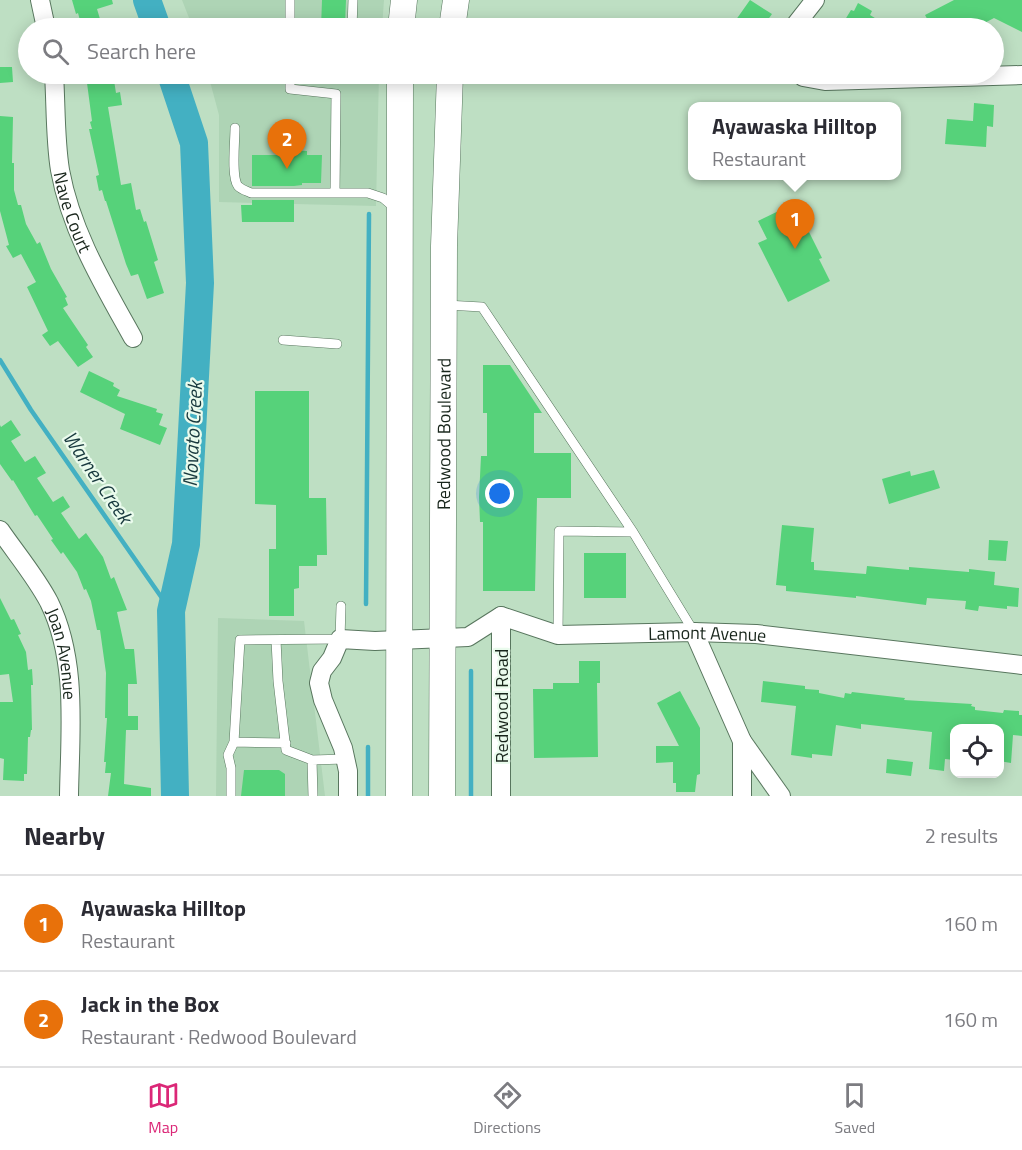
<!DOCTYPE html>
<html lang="en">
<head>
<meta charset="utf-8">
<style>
  :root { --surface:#fff; --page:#f7f7f7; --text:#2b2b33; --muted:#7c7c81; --line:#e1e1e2; --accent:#db2777 }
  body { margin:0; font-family:"Titillium Web",sans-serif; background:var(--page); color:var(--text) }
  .controls { position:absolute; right:18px; bottom:18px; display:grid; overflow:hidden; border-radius:12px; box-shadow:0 3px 15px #0003 }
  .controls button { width:54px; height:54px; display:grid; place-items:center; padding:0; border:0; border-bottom:2px solid var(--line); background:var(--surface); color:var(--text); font:30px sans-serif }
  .you { position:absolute; left:500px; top:494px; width:21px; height:21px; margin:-15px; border:4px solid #fff; border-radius:50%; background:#1a73e8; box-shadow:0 0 0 9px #1a73e833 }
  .badge { display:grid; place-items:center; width:39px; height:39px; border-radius:50%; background:var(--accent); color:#fff; font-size:20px; font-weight:700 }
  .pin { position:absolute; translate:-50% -50px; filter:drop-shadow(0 2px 3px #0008) }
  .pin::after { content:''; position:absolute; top:32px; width:21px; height:18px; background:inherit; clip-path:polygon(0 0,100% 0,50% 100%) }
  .popup { position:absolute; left:688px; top:102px; width:213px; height:78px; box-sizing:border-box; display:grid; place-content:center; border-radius:12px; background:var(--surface); filter:drop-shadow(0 2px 4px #0005); font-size:20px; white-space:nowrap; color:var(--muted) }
  .popup b { font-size:22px; color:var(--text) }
  .popup::after { content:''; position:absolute; left:50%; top:100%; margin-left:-12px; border:12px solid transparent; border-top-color:var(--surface) }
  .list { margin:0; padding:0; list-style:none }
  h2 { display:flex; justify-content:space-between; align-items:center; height:78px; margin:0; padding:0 24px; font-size:26px }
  h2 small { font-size:20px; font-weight:400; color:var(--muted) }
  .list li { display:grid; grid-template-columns:39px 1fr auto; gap:18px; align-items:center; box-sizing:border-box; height:96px; padding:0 24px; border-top:2px solid var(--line) }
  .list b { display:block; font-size:22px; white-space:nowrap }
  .list p { margin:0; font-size:20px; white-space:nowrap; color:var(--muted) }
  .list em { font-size:20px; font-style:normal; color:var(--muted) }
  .icon { flex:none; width:33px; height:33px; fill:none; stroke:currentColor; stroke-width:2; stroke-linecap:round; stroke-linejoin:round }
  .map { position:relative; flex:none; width:1022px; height:796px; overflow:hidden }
  .search { position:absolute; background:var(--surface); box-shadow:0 3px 15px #0003; left:18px; right:18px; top:18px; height:66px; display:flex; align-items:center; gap:15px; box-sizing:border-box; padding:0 21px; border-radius:33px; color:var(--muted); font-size:22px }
  .sheet { height:270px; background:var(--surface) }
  nav { display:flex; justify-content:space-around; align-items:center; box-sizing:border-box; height:84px; border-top:2px solid var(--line); background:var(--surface); font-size:16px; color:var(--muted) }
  nav a { display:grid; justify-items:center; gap:3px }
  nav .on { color:var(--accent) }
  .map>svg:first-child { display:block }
  .built { fill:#aed4b5 }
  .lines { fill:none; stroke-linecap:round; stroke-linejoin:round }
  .stream { stroke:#43b0c2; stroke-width:4.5 }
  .river { stroke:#43b0c2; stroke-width:28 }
  .building { fill:#56d27a }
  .service-casing { stroke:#58765e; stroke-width:10 }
  .minor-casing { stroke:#58765e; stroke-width:20 }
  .secondary-casing { stroke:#58765e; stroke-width:27 }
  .service { stroke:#fff; stroke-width:9 }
  .minor { stroke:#fff; stroke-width:18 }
  .secondary { stroke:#fff; stroke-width:26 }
  .labels { text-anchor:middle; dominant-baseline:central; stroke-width:4.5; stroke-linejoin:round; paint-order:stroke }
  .street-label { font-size:18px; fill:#18251b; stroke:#eafbed }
  .water-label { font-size:20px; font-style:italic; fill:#18393e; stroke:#eafbed }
</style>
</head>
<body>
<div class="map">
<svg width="1022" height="796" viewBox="0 0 1022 796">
  <rect width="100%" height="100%" fill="#bedfc3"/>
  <path class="built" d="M182 0H384L382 28H193Z
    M208 74H379L376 206 219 202V115Z
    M218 618 304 621 325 796H216Z"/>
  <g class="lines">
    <path class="stream" d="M0 360 31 410 171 611
      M366 604 369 214
      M368 796V747
      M471 796V671"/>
    <path class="river" d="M147 0 157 28
      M171 74 194 143 200 283 186 544 171 611 175 796"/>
  </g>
  <path class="building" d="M72 0H112L113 4 97 9 100 19 81 24 78 13 76 14Z
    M322 0H346L345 25 342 24 341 28H321Z
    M750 0 772 14 762 28H740L733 24Z
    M954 0H1022V32L994 18 975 28H969L966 22 953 28H932L925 15Z
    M858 3 872 11 870 15 891 28H840L851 10 854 11Z
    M0 67H12L13 82 0 83Z
    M88 74H113L116 93 120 92 122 105 108 107 121 185 131 183 136 210 140 209 144 222 146 221 158 260 154 262 164 293 147 299 138 274 131 276 126 264 106 201H105L102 190 99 191 96 176 99 175 89 129H92L90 122 92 121 87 83 89 82Z
    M974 103 994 105 993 127 987 126 986 147 945 144 947 119 973 121Z
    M0 116 13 117 12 163H14V190L18 205H21L26 224 37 244 40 242 51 269 67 297 65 298 68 305 63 308 88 345 86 347 93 357 78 367 58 341 50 346 42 335 48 331 27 287 36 282 21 254 13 258 6 246 9 245 0 211Z
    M278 150 307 151V155H322L321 183H302V185L294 186H252V155H278Z
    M252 200H294V222H242L241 205H252Z
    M789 206 802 230 807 228 822 258 819 259 830 281 788 302 758 243 767 239 758 221Z
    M483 365H510L542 413H534V453H571V498H537L535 591H483V522H480L479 497 481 456H487V413H483Z
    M89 371 114 383 113 386 120 390 117 396 157 409 156 412 163 414 159 425 167 428 160 445 120 429 125 414 80 392Z
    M255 391H309V498H326L327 555H317V566H299V588L294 589V616H269V549H276V505L255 504Z
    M11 420 21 435 11 441 25 462 35 456 46 473 37 478 53 502 63 496 70 507 61 513 79 539 86 533 103 557 111 579 114 577 127 610 117 612 125 649H134L137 684H128V716H138V730H126L124 784 151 788V796H108L111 773H105L106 762H104L107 718H105L106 673 100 630H97L91 601 86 589 84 590 77 572 63 552 61 554 51 540 53 539 37 515 35 516 13 480 12 481 0 464V425L1 427Z
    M934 470 940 488 889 504 882 479 910 471 911 476Z
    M782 525 814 528 811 562H814V570L866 574 867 566 909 570V567L969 572V569L995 572 994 585 1019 588 1018 607 1007 606V609L979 606 978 611 965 609 966 601 927 598 926 605 856 596V598L786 591V586L776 585Z
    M989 540 1008 541 1006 561 988 560Z
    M584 553H626V598H584Z
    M0 598 11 620 14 619 21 634 18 635 26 652 28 670 32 669 33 685H31L32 730H31L30 737H28L27 774H24V781L3 780 4 759 0 758V702H13L9 674 0 675Z
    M579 661H600V683H597L598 757 534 758 533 689H553V683H579Z
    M763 681 805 686V689L819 690V693L844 698 845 693 851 694 852 692 905 698 904 700 972 704 971 706 975 707V710L1003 713 1004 710 1019 711V715H1022V736L1013 735 1011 763 999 761 1002 729H954V760L945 759 944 771 929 769 932 732 861 724V729L836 725 832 756 812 754V758L791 755 796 706 761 702Z
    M680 691 700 728V774L697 775 695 792H676V783H673V762L656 763V746H679L657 703Z
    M887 759 913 762 911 776 886 773Z
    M244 770H279L285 774V796H241Z"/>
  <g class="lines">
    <defs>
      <path id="service" d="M290 28V0
        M352 28 353 0
        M290 74V89L336 94 335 193
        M235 128C235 142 231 177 238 186 242 190 247 191 251 193H368L383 198 396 209
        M446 305 482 307 633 532 694 632
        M283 340 337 344
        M558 635 559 531 633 532
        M276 640 278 681 286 750 312 760 345 759
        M286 743 234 742 240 640 340 639 341 606
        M312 760 313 796
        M231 796V768L228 755 234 742"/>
      <g id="minor">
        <path d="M40 0 46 28"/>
        <path d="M793 28 815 0"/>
        <path id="s1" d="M54 74C56 105 55 139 60 170 71 231 103 284 133 338"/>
        <path d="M800 74 803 77 825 81 1022 75"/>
        <path id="s2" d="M0 530C15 552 36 577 49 602 78 661 70 731 69 795"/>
        <path d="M501 616V796"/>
        <path d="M694 632 742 741V796"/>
        <path d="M742 741 781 796"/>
        <path id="s3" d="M348 796V771L343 748 323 700 319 683 322 671 332 658 340 639 375 641 468 637 501 616 558 635 694 632 756 634 1022 665"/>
      </g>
      <g id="secondary">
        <path d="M401 28 404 0"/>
        <path d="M452 28 456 0"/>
        <path d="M399 796 400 74"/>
        <path id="s4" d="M442 796 444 246 450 74"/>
      </g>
    </defs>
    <use href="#service" class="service-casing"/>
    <use href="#minor" class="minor-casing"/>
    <use href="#secondary" class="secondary-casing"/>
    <use href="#service" class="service"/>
    <use href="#minor" class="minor"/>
    <use href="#secondary" class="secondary"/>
  </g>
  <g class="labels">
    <g class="street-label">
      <text stroke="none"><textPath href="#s1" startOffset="140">Nave Court</textPath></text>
      <text stroke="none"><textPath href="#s4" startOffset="362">Redwood Boulevard</textPath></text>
      <text stroke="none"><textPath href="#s3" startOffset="544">Lamont Avenue</textPath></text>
      <text stroke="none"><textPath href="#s2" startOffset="141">Joan Avenue</textPath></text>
      <text transform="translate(501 706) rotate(-90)">Redwood Road</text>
    </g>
    <g class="water-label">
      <text transform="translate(192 434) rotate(-87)">Novato Creek</text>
      <text transform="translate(98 477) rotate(56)">Warner Creek</text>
    </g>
  </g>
</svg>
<div class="controls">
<button><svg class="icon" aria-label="locate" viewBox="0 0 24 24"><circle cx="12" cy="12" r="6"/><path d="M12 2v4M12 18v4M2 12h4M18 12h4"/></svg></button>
</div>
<div class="you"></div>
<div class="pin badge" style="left:795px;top:249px;background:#e8710a">1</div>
<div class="popup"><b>Ayawaska Hilltop</b>Restaurant</div>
<div class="pin badge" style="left:287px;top:169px;background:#e8710a">2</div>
<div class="search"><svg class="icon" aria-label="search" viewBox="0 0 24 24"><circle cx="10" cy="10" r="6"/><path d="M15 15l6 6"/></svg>Search here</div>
</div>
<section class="sheet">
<h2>Nearby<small>2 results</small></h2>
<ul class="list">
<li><span class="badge" style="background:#e8710a">1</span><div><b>Ayawaska Hilltop</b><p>Restaurant</p></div><em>160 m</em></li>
<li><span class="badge" style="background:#e8710a">2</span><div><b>Jack in the Box</b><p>Restaurant · Redwood Boulevard</p></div><em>160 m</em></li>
</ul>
</section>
<nav>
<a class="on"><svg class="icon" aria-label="map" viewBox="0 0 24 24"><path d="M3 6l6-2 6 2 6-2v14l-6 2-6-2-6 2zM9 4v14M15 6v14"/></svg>Map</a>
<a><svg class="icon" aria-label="directions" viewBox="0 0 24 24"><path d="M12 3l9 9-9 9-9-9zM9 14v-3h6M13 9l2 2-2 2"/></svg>Directions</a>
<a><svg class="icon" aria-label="saved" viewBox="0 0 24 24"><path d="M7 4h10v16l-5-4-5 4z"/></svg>Saved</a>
</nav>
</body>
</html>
